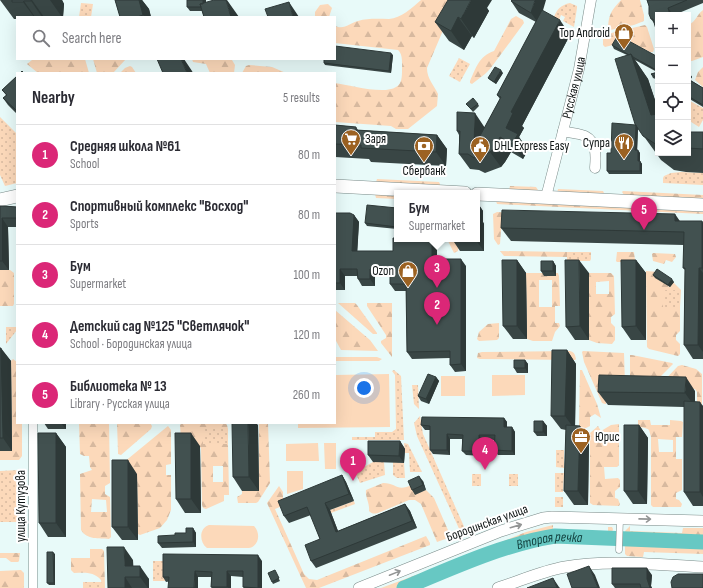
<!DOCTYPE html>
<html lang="en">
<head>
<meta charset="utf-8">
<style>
  :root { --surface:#fff; --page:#f7f7f7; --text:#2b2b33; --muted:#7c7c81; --line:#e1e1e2; --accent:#db2777 }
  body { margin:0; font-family:"Sofia Sans Condensed",sans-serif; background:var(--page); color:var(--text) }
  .controls { position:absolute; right:12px; top:12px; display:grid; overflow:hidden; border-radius:0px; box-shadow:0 4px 16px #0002 }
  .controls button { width:36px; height:36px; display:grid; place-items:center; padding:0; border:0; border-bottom:1px solid var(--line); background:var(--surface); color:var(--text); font:20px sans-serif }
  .you { position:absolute; left:364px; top:388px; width:14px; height:14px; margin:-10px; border:3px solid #fff; border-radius:50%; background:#1a73e8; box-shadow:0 0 0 6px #1a73e833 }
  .badge { display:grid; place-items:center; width:26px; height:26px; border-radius:50%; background:var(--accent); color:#fff; font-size:13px; font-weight:700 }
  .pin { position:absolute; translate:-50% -33px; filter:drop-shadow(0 1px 2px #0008) }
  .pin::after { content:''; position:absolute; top:21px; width:14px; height:12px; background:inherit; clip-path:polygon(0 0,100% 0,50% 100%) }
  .popup { position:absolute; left:394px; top:190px; width:86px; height:52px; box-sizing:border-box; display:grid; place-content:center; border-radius:0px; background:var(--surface); filter:drop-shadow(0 1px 3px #0005); font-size:13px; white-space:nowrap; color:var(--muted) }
  .popup b { font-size:15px; color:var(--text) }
  .popup::after { content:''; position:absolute; left:50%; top:100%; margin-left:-8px; border:8px solid transparent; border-top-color:var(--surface) }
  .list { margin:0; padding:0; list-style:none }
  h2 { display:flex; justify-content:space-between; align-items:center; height:52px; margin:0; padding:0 16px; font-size:17px }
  h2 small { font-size:13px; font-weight:400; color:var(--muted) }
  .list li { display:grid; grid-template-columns:26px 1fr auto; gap:12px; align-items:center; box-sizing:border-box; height:60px; padding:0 16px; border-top:1px solid var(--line) }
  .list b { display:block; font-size:15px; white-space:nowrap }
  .list p { margin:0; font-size:13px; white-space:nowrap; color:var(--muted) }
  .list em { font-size:13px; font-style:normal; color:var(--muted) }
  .icon { flex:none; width:22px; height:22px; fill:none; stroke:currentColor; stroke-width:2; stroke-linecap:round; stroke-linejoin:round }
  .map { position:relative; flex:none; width:703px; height:588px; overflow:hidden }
  .search { position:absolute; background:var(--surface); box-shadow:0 4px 16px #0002; left:16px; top:16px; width:320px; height:44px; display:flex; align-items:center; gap:10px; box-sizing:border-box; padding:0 14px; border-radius:0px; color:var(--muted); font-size:15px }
  .panel { position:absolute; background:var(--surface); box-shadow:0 4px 16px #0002; left:16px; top:72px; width:320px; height:352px; border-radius:0px }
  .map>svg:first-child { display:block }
  .grass { fill:url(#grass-dots) }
  .forest { fill:url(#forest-firs); fill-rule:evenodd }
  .garden { fill:#fcd9ba }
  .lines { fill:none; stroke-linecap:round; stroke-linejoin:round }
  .river { stroke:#67c8c3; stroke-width:15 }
  .pedestrian-casing { stroke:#798a88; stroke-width:7 }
  .minor-casing { stroke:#798a88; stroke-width:9 }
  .tertiary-casing { stroke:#798a88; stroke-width:11 }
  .secondary-casing { stroke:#798a88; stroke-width:12 }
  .primary-casing { stroke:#798a88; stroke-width:14 }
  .pedestrian { stroke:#fff; stroke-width:6 }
  .minor { stroke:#fff; stroke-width:8 }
  .tertiary { stroke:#fff; stroke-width:10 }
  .secondary { stroke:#fff; stroke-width:11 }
  .primary { stroke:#fff; stroke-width:13 }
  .wall { fill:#394645 }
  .shaded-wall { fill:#2e3938 }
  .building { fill:#425150; stroke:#2e3938 }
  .oneway { stroke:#939595 }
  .labels { text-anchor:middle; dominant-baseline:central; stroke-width:4; stroke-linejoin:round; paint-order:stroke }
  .poi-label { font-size:13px; fill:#0e1414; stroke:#fff; text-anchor:end }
  .street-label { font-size:13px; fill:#0e1414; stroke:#fff }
  .water-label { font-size:14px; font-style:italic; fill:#103e3c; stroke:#fff }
</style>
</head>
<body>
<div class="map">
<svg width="703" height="588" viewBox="0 0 703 588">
  <defs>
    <pattern id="grass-dots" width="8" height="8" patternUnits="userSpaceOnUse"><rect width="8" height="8" fill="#fcd9ba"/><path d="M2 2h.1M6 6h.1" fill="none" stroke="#d7b99f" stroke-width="1.8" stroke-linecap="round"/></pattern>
    <pattern id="forest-firs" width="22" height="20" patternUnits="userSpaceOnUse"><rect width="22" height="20" fill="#fcd9ba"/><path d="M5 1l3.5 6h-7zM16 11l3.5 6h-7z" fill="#d7b99f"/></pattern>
  </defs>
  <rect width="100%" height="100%" fill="#e8faf9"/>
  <path class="grass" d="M81 3 93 4 91 17H79Z
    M570 3 577 6V8L574 27 563 21 565 17 561 15 559 20 554 17C557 9 561 5 570 3Z
    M459 58 470 64 460 82 449 76Z
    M688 100 703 108V120L699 127 688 120Z
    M0 117 17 134V183L5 186 0 175Z
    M681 172 703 173V185L663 183V178L664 176 671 173Z
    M567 252H591V259L590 261H567Z
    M663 290H681L680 307H663Z
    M6 327H17V330L6 344Z
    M394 370 401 376 404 440H352V437H375V432H392L396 429 395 375 392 371Z
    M412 385H418L419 409 414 404Z
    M420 416 423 434 466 531 461 533 417 436 414 423Z
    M203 429H228V444H203Z
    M404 443 408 444 422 472H410L409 453H405Z
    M556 450H564V468L556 467Z
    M373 462H384L385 475 360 483 355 472Z
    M393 462 404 463 405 478H397L393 475Z
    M19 470 20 522H0V471Z
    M555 473H564L563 492H555Z
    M472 474H481V486H472Z
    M509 474H518V486H509Z
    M555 497H563V507H555Z
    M354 501 355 504 331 513 330 510Z
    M153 561H165V581H153Z
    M83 582H102V588H83Z"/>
  <path class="forest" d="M421 0H456L427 68C427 79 434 85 438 94L437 106 408 129H396L391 126 335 122V83C349 85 384 95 396 87 402 84 402 76 402 70 402 64 403 54 398 50L335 43V26C345 30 349 23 358 21 368 18 379 19 389 19 401 18 412 8 421 0Z
    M621 0H640L644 15V21L634 25 610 30 608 27C609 13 612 10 621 0Z
    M328 4 332 8 329 17H315V12L320 5Z
    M703 10V57L692 61H688V25C697 21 696 15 703 10Z
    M516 16 523 20 524 23 490 69 485 74 472 84 470 83V81C476 68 479 56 494 51L511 19Z
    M645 25 647 27 654 49 653 52H650L621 37 613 45 605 47 603 45V38L607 34Z
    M40 59H85L89 73H38L27 64 32 60Z
    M93 59H126L113 73H97Z
    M192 59 232 60 235 65 234 73H210L206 64 193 62Z
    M249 65 272 67 286 73H242L246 66Z
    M130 66 132 67 136 73H120L125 68Z
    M703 67V87L695 80 698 72Z
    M377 179 439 182 440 184V186L376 182Z
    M510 186 536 187 538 190V191L509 190Z
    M558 189 603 191 605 195 557 193Z
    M623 191 703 195V199L624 195 622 192Z
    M375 194 397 195V199L376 198Z
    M496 201 703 210V214L497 204Z
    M497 212 517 213 502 218 500 244 498 245 494 239 493 214Z
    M447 239H459L458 251 454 253Z
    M500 251 567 252V257L504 256Z
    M617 252H634L635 260 634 262H617L616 261Z
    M653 253 675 254 676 257 672 262 666 260 664 264 653 261 652 254Z
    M0 270H10L14 273V304L13 306H0Z
    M646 271 659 272 669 287 673 282 681 290H663V307H680V331L676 335V340L680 344V354L678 356 649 349 647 347Z
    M526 273H544V276H556V273H558L559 276 560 306H555V323H559L560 326 555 332 552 341H533L527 339ZM539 280H552V307H539Z
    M589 273H611L614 276 615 314 611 317V323L615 327V340L612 344 597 343 589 340ZM609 281V294H596V282Z
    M338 303H355L357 305 377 333V334H373Z
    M367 303H392V357L381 343V341L386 338V335L367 306Z
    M335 310 370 340 378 351 341 350 335 339Z
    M499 323V338L497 340 479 341 477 339 479 332 488 324Z
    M570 351C574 352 575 354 576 359L575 360 480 359 477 358 478 353 482 352Z
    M583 351 624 353 625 384 606 390V404H605L602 403 584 362 582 352Z
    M630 355H632L672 363 673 364 651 386 630 384Z
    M335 357H377L382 359 379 361H335Z
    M13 359 17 362V423H22V456L19 460H0V451H12L11 361Z
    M682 365 696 369 702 374V404L700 405 697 404V392L695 389 659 386 678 366Z
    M580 370H582L597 404 601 418 595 414 590 417V426L582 430 579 427Z
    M638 420H650L651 425H670V420L681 421 683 422 682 437H676V459H682V490L676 493V499L679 500 682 504 681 507H653L651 505V437L649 430C644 426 635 428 628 427V425H638ZM658 439 673 440V452H659Z
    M79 423H109L110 483 105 486V494L110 497 111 537 109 539C99 538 87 540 81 530L80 474 92 470 90 467 89 456H84L80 454ZM92 499 106 500 107 512H91Z
    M117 423H150L152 426 151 429 121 455 118 454V452Z
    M182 423H225L227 425 228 429H203V444H228L229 495H224V501L206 509 203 508 202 505 201 448 198 445 181 439 180 425ZM213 466H223V482H213Z
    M259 423H268L270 483 258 502 256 503H238L237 497 242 494V491H259Z
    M619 424V465L617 467H604L605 479 618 478 620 480V487L615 491V498L618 499 620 504 619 506 593 505 590 503V433L598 426 601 431 611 425Z
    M168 426 171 430V464L166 465V475H171V510L167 520 160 528 140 535 138 534 137 474 118 467Z
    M338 483 275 509 304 574 309 579 317 580 426 536 430 543V545L319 588H306L267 503 279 486 283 492V499Z
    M383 483C397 483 396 492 412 485L415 494 426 490 434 498 451 537 437 542 421 504 415 500H409L378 513C374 514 372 514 369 511 370 503 365 497 366 490Z
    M553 525V530L608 532V527H612L613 529 610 540 536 545 464 568 422 588H381L467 556 526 532Z
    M630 526V531L682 533 683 528H703V554L644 552 643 557 627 556 625 554V531Z
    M90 549H102L104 551 105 588H102L101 580C93 571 84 573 74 573L71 570V558H90Z
    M0 553H20L19 561 18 562H11L6 558H0Z
    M21 570 24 573V588H0V571Z"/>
  <path class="garden" d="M389 374 390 427 298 428V423H335V375Z
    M492 375H525V395L492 396Z
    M441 376H465V396H441Z
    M318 443 319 461H286V444Z
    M324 443H336V469H325Z
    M287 471H303V489L287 494Z
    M209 525 254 526C261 533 259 546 249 548H207C199 542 199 528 209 525Z"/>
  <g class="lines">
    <path class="river" id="s1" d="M404 588C452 568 504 544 555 536L703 542"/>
    <defs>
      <path id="pedestrian" d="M619 550 620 518"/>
      <path id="minor" d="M33 423V588"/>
      <g id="tertiary">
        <path d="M563 131C569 133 579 133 585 136 597 142 596 157 595 168"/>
        <path id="s2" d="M546 197 579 69 591 0"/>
      </g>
      <path id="secondary" d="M359 588 501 531 543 518 552 517 703 521
        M498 588C520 581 542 571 565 567 610 559 657 565 703 567"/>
      <path id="primary" d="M335 186 465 193
        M477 194 703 205
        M0 200 17 196"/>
    </defs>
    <use href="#pedestrian" class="pedestrian-casing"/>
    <use href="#minor" class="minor-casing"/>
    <use href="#tertiary" class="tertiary-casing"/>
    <use href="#secondary" class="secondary-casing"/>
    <use href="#primary" class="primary-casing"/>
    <use href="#pedestrian" class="pedestrian"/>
    <use href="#minor" class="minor"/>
    <use href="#tertiary" class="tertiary"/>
    <use href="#secondary" class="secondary"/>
    <use href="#primary" class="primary"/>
  </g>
  <path class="wall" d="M0 0H62L64 4 63 17H17V19H14Z
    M115 0H142L149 9 151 17H120Z
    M187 0H206V3L238 16 239 17H204L202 11H190L187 7Z
    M647 0H703V3L674 15H658L654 23 651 19 649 6Z
    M511 1 543 11 570 35 522 126 524 128 519 137 528 150 523 159 511 152 505 162 501 167 485 173 479 170 470 169 459 154V135L457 131 485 127 500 99 497 95 536 22 519 13Z
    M487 8 489 11 474 38 472 36 464 50 449 41 435 22Z
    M612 45 658 57V80L653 78 651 74 657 72 635 60 648 79 658 109V153H688V132H703V173L686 172 674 170 661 160 635 124 627 55 614 49Z
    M393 55 391 73 325 65 324 63Z
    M503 73 496 84 490 80 488 78Z
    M688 73 690 74 692 77 690 80 703 88V107L688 98Z
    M17 76V114L8 105 3 98 6 95 2 90Z
    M478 104 479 106 473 112 468 106Z
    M335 125 356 127 358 130 437 135 447 149 446 166 371 162 369 159 335 157Z
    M636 125 638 128 637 150 640 153V161L642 164V174H609L607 171 611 153Z
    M477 202 483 211V222L484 224V251H460L452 239H477Z
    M0 206 17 207V227H8L9 270H0Z
    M397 208V229L367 226 365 223Z
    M335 213 354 215 359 222 357 251H393L437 244V259L466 266V371L455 372 450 365V358L412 359 407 352 406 291H395L390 284V276H375V286H362L358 279 357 276H345V290H335Z
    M680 221H702L703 223V359H693L684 345 685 270 683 268 684 245 511 241 501 228Z
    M517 260 526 273 527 339H513L503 326Z
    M636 260 646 273V340H631L622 327Z
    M553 261 556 266V276H544L541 271Z
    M589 273V340H575L566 327Z
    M653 275 674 282 670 287 655 278Z
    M0 348 11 361 12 451H0Z
    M567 350 576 364 575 426 589 439 588 505H574L564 491 566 430 561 429 551 416Z
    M525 360 528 364V373H517L514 368Z
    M436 377 439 381 429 404 421 401 418 396Z
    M695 391V402L703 406V506H693L684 492V407L608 405 598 392Z
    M504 418 507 422V427H512L515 432V455H498L494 450V440H482V456L466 455 462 451V439H450V455L433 454 430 450V430H425L421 425Z
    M543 421 547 426V436H537L534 432Z
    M44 423H66V429H48Z
    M258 425 259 491H242L233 477Z
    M639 425 648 438 647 504H633L624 491Z
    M56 433 66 447V537H48L39 523Z
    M400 441 405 449 404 463 373 462 368 455Z
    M200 446 201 513H185L176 499Z
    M137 474 138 540H122L112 527Z
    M342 475 346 482 354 501 330 510 338 531 405 504 410 511 417 528 316 568 311 561 320 539 311 515 289 523 284 516Z
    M423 481 426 490 415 495 412 490Z
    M193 528 196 533V547L162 548 158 543 175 535 186 533Z
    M55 554V585H49L47 583Z
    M163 554 262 561V588H244L243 587V577L231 576V588H212L211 587V577H198L166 582 163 577Z
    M133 560V566L149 579V588H108Z
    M276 573 280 581 273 584 272 582Z
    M652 575 651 586 652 588H615L612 584Z"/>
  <path class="shaded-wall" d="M31 0H32L44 17H42L31 1Z
    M50 0H62L64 4 63 17H62Z
    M139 0H142L149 9 151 17H145L143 15Z
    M203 0H206L205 11 203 7Z
    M226 0H227L239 17H231Z
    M471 0H492L487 8 489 11 474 38 461 19Z
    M535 0H546L539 24 531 13Z
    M24 1 35 17H34L23 2Z
    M289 2 299 17H293Z
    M668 8 673 15H670Z
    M458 17 472 36 464 50 451 31Z
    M560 20 570 35 522 126 524 128 519 137 528 150 523 159 512 144 506 128 511 112Z
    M391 53 393 55 391 73 389 71Z
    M631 54 648 79 658 109V125L651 115Z
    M181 59H184L192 71 193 73H187Z
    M501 70 503 73 496 84 494 82Z
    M690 74 692 77 689 81 688 80V76Z
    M475 113 485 128 474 147Z
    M636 125 638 128 637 153 635 150Z
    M437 135 447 149 446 166 436 152Z
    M500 137 511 152 505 162 501 167 490 152Z
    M638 150 640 153V164L638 161Z
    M640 161 642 164V174L640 171Z
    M477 202 483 211V222L484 224V251L475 239H477Z
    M675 214 684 227 675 221Z
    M354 215 359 222 357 258 352 251Z
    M2 218 8 227 9 270 2 261Z
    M702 221 703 223V270L702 268Z
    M432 239H433L437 244V266L432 259Z
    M461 259 466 266V371L461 364Z
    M517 260 526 273 527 339 517 326Z
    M579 260 589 273V340L580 326Z
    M636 260 646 273V340L636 326Z
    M553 261 556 266V276L553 271Z
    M699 268 703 273V352L698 345Z
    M340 269 345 276V290L340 283Z
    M370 269 375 276V286L370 279Z
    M672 279 674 282 670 287 668 285Z
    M1 348 11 361 12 451 3 438Z
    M567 350 576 364 575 430 565 416Z
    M525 360 528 364V373L525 368Z
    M436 377 439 381 429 404 426 399Z
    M686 377 695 391V407L685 393Z
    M700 402 703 406V497L700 492Z
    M504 418 507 422V432L504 427Z
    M543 421 547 426V436L543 432Z
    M61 423H66V429Z
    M248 423H256L258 425 259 491 249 477Z
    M639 425 648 438 647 504 638 491Z
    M580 426 589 439 588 505 578 491Z
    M512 427 515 432V455L512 451Z
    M56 433 66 447V537L56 523Z
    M191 433 200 446 201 513 191 499Z
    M447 434 450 439V455L447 450Z
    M479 435 482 440V456L479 451Z
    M400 441 405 449 404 463 399 456Z
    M128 460 137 474 138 540 128 527Z
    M342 475 346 482 354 501 349 494Z
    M419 476 423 481 426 490 423 485Z
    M325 503 330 510 341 539 336 532Z
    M405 504 410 511 417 528 412 521Z
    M193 528 196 533V547L193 542Z
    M124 547 133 560 134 577 125 566Z
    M53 552 55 554V585L54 583Z
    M258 555 262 561V588H258Z
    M140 566 149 579V588H148L140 577Z
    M589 566 595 575 600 588H598Z
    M647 568 652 575 651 586 652 588H650L647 579Z
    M195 571 198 577V588H194Z
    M227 571 231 576V588H228L227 587Z
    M125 577 132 588H125Z
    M553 578 559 587 560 588H557Z"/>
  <path class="building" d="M12 0H31V1H24L23 2H12Z
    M115 0H139L143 15 137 17H120Z
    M187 0H203V4H200L201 7H187Z
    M214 0H226L231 17H204L200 4Z
    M448 0H471L461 19 458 17 451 31 435 22Z
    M512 0H535L531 13 511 1Z
    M647 0H687L668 8 670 15H658V36L653 19H651L649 14V6Z
    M289 2 293 17H268L265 9Z
    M542 10 560 20 511 112 513 113 506 128 518 134 512 144 500 137 495 147 490 152 474 158 468 154H459L460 131H457V112L475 113 474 147 501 97 497 95Z
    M618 35 658 57V71L633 57 631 54 629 55 612 45Z
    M335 46 391 53 389 71 324 63V59H335Z
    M631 54 651 115 658 114V145H657L643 136 635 124 615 59Z
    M157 59H181L187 73H163Z
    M495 67 501 70 494 82 488 78Z
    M22 71 24 73H20Z
    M658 72V79L651 74Z
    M17 76V111L3 98 7 95 2 90Z
    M688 79 703 88V105L688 96Z
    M473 98 478 104 471 109 466 104Z
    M612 123 636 125 635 150H638V161H640V171H607V153H611Z
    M335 125 356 127V130L437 135 436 152 361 148V145L335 144Z
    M688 132H703V149L688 148Z
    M367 205 397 208V227L365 223Z
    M0 206H3L17 207V218H2V261H0Z
    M502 210 675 214V221H702V268H699L698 345H684L685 268H683L684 232 501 228Z
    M335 213H350L354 215 352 251H393V238H397V239H432V259H461V364L450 365V351L407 352 406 284H390V268L370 269V279H358L357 269H340V283H335Z
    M502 260H517V326H503Z
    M565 260H579L580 326 566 327Z
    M621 260H636V326L622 327Z
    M541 261H553V271H541Z
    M657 269 672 279 668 285 653 275Z
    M0 348H1L3 438H0Z
    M552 350H567L565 416H551Z
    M514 360H525V368H514Z
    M428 374 436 377 426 399 418 396Z
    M599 375 686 377 685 393 598 392Z
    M684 401 700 402V492H684Z
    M422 417 504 418V427H512V451L494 450 495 435H479V451H462L463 435 447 434V450H430V426L421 425Z
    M534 421H543V432H534Z
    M232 423H248L249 477H233Z
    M566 425 580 426 578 491H564Z
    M624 425H639L638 491H624Z
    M38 433H56V523H39Z
    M175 433H191V499H176Z
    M368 441H400L399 456 368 455Z
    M112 460H128V527H112Z
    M342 475 349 494 325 503 336 532 405 504 412 521 311 561 305 545 320 539 307 507 284 516 278 501Z
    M419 476 423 485 412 490 408 481Z
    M186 528H193V542L158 543V536L175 535V533H186Z
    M107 547H124L125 566H140V577H125V588H108Z
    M47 552H53L54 583H47Z
    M163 554 258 555V588L243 587V571H227V587H211L212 572 195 571 194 588H168L169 577H163Z
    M589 566 598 588H572L567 574Z
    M612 568H647V579L650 588H641L640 584H612Z
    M275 570 279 578 272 582 268 573Z
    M678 574H703V588H672L671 582 673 577Z
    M553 578 557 588H527Z"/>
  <defs><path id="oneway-shaft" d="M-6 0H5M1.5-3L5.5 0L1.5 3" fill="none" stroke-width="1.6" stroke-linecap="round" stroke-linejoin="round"/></defs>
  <g class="oneway">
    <use href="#oneway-shaft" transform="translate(645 519) rotate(1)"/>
    <use href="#oneway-shaft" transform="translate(516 526) rotate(-16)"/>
    <use href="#oneway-shaft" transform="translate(395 573) rotate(-22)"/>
  </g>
  <defs>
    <symbol id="shop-pin" viewBox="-11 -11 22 30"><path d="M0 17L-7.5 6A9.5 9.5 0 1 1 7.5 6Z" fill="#9c6222" stroke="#fff"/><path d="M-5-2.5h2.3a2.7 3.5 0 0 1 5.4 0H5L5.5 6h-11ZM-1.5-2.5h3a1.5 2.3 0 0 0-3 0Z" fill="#fff"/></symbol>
    <symbol id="supermarket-pin" viewBox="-11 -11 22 30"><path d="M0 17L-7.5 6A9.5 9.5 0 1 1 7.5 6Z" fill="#9c6222" stroke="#fff"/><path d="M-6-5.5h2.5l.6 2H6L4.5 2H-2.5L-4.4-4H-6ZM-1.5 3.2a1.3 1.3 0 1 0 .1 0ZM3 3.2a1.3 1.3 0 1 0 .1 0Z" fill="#fff"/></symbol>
    <symbol id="restaurant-pin" viewBox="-11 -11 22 30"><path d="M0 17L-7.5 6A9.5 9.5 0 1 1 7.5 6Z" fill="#9c6222" stroke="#fff"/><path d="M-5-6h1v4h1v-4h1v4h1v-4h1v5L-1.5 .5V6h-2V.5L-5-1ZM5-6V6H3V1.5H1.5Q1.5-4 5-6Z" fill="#fff"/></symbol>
    <symbol id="bank-pin" viewBox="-11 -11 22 30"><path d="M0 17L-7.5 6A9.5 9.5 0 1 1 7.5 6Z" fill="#9c6222" stroke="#fff"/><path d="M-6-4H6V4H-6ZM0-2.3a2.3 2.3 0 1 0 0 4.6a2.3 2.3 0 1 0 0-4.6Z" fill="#fff"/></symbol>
    <symbol id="civic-pin" viewBox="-11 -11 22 30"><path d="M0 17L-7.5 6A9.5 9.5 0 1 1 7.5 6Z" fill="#9c6222" stroke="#fff"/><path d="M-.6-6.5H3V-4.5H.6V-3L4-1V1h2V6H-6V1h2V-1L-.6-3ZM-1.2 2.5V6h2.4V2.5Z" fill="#fff"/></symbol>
    <symbol id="office-pin" viewBox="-11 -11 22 30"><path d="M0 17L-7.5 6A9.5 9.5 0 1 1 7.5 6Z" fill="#9c6222" stroke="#fff"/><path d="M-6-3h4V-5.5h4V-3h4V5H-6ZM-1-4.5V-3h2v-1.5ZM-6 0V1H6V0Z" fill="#fff"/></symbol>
  </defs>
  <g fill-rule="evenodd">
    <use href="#shop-pin" x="613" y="22" width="22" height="30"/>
    <use href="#supermarket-pin" x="340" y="128" width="22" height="30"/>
    <use href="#restaurant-pin" x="613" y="132" width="22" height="30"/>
    <use href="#bank-pin" x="413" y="135" width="22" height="30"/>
    <use href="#civic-pin" x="469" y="135" width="22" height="30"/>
    <use href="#shop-pin" x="397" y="260" width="22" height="30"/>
    <use href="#office-pin" x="570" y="426" width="22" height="30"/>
  </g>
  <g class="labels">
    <g class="poi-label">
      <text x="610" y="33">Top Android</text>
      <text x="365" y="139" text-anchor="start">Заря</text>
      <text x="610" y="143">Супра</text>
      <text x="494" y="146" text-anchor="start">DHL Express Easy</text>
      <text x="424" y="171" text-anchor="middle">Сбербанк</text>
      <text x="394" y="271">Ozon</text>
      <text x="595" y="437" text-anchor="start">Юрис</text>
    </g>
    <g class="street-label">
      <text stroke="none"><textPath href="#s2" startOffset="113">Русская улица</textPath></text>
      <text transform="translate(21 506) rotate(-90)">улица Кутузова</text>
      <text transform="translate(487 523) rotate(-20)">Бородинская улица</text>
    </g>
    <g class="water-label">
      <text stroke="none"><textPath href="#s1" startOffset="154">Вторая речка</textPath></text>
    </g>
  </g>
</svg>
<div class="controls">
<button>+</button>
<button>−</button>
<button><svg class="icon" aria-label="locate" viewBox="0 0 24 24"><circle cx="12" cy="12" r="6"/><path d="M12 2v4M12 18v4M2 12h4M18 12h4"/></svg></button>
<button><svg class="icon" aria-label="layers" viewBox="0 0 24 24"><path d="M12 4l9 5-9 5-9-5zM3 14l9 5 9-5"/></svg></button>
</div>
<div class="you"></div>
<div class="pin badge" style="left:353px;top:481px">1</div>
<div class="pin badge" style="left:437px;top:325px">2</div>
<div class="pin badge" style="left:437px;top:288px">3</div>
<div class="popup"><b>Бум</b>Supermarket</div>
<div class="pin badge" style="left:485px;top:470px">4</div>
<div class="pin badge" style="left:644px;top:230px">5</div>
<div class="search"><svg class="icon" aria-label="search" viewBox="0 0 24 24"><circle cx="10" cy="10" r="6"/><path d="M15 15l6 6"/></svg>Search here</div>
<section class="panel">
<h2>Nearby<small>5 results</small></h2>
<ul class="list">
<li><span class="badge">1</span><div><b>Средняя школа №61</b><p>School</p></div><em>80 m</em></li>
<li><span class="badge">2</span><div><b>Спортивный комплекс &quot;Восход&quot;</b><p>Sports</p></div><em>80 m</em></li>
<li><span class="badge">3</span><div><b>Бум</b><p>Supermarket</p></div><em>100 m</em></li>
<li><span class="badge">4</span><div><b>Детский сад №125 &quot;Светлячок&quot;</b><p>School · Бородинская улица</p></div><em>120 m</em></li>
<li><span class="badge">5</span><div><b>Библиотека № 13</b><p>Library · Русская улица</p></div><em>260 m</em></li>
</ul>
</section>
</div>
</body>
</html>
